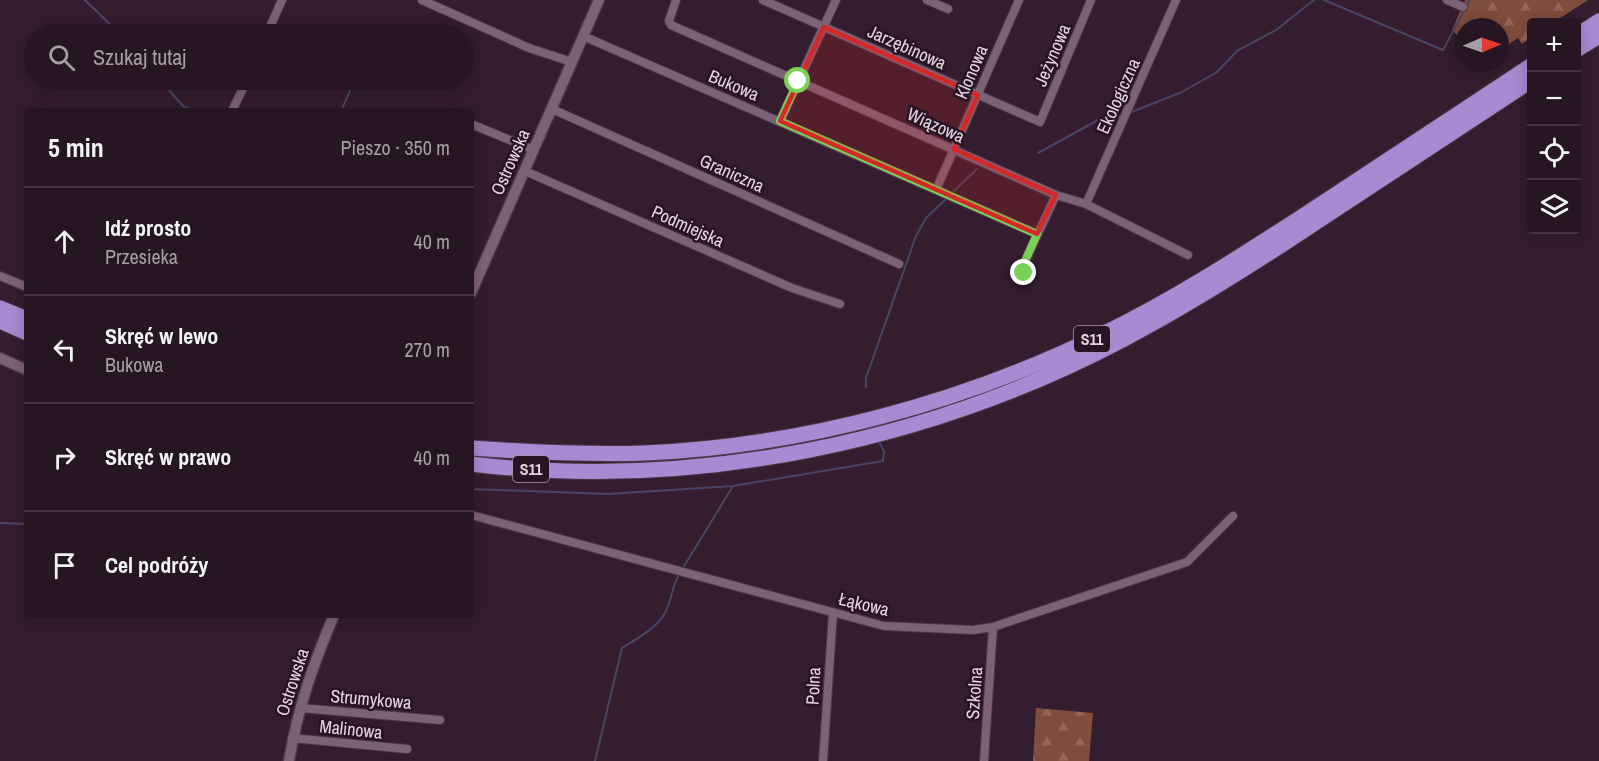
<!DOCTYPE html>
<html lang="pl">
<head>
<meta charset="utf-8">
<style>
  :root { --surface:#261623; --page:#322330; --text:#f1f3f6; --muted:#a49fa6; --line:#423541 }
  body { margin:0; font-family:"Archivo Narrow",sans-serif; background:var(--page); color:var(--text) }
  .controls { position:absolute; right:18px; top:18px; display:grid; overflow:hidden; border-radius:6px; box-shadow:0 3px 15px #0003 }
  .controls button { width:54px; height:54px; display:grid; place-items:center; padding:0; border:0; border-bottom:2px solid var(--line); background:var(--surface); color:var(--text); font:30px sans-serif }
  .compass { position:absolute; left:1455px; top:18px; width:54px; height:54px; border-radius:50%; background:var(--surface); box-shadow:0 3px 15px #0003; rotate:88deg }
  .stop { position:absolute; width:18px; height:18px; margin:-14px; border:4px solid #7ad157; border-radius:50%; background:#fff }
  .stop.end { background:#7ad157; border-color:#fff; box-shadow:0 2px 6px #0008 }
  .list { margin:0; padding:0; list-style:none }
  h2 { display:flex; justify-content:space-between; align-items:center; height:78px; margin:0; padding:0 24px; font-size:26px }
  h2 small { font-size:20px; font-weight:400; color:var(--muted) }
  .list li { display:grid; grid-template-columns:39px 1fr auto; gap:18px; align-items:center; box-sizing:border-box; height:108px; padding:0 24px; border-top:2px solid var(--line) }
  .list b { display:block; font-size:22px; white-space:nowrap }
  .list p { margin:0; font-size:20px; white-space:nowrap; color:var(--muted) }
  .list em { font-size:20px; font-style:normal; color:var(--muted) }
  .icon { flex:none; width:33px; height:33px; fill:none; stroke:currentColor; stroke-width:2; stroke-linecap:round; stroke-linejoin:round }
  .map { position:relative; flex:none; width:1599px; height:761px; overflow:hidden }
  .search { position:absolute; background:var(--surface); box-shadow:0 3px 15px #0003; left:24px; top:24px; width:450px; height:66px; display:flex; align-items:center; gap:15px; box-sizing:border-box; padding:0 21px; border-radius:33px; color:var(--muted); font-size:22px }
  .panel { position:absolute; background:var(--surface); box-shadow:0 3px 15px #0003; left:24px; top:108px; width:450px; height:510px; border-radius:6px }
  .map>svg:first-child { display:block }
  .forest { fill:url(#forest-firs) }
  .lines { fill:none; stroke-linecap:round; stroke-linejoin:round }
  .stream { stroke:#474664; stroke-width:2 }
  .street-casing { stroke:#4a3846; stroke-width:10 }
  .secondary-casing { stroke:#4a3846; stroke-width:13 }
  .highway-casing { stroke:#4a3846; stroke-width:17 }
  .street { stroke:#7c6276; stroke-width:8 }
  .secondary { stroke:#7c6276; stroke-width:10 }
  .highway { stroke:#a68bd2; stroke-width:15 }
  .route { stroke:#7ad157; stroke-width:8 }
  .marked { fill:#d62828; fill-opacity:0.2; stroke:#d62828; stroke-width:4.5; stroke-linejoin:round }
  .labels { text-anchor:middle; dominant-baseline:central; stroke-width:5; stroke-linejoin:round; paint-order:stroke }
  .shield { fill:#281425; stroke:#ab9ba8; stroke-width:1.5 }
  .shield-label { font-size:16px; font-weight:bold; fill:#e3d5e0 }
  .street-label { font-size:18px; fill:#e3d5e0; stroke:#281425 }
</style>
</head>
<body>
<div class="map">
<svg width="1599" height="761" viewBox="0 0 1599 761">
  <defs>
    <pattern id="forest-firs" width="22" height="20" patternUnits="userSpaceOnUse" patternTransform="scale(1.5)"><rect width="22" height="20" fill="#814d3c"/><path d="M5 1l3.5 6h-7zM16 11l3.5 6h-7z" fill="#936658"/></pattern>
  </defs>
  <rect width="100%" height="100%" fill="#331d2f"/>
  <path class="forest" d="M1465 0H1588L1554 22H1532L1531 37 1522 44 1518 38 1500 50V27H1464V42L1452 30Z
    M1036 708 1093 713 1089 761H1033Z"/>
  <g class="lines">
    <path class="stream" d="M85 0 120 34
      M1324 0 1443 50 1470 0
      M160 80 183 106 195 111
      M341 111 355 80
      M1129 113 1182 92 1217 72 1237 51 1276 30 1314 0
      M1038 153 1100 119H1113L1123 115
      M954 191 977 169
      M866 387V378L916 236 926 218 945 200
      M471 489 608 494 733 486 883 461 884 451 879 442
      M0 523 27 524
      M683 568 733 486
      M595 761 622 648C635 640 658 627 665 613 672 600 672 585 680 573"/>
    <defs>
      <path id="street" d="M422 0 529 48 572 62
        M676 0 669 21 671 25 1056 195 1086 204 1188 255
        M763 0 1040 122 1091 0
        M927 0 948 9
        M1447 0 1463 7
        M267 34 282 0
        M583 36 1037 234
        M552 109 899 264
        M232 111 247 80
        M780 121 836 0
        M471 124 534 150
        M525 171 792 288 840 304
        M936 190 1019 0
        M1086 204 1176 0
        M1024 273 1021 270 1056 195
        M0 276 27 287
        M471 515 884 626 973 630 993 627 1187 562 1233 516
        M300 708 440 720
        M292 738 407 749
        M823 761 833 613
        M984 761 993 627"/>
      <path id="secondary" d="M471 293 599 0
        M0 358 27 370
        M289 761C298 707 313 665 334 615"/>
      <path id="highway" d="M1576 36 1599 21
        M1576 50 1599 36
        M0 308 27 319
        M0 321 27 333
        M471 448C529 452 587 455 645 453 803 446 962 403 1103 334 1173 300 1238 258 1303 216 1380 166 1456 115 1532 65
        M471 464C693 491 927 443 1124 339 1191 304 1255 263 1318 221 1389 174 1460 127 1532 80"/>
    </defs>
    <use href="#street" class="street-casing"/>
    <use href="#secondary" class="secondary-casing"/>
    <use href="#highway" class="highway-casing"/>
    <use href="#street" class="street"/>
    <use href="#secondary" class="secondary"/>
    <use href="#highway" class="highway"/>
  </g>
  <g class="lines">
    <path class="route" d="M798 81 780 121 1037 234 1021 270 1024 273"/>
  </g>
  <path class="marked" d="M824 27 978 95 954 149 1056 195 1037 234 780 121Z"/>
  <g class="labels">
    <g class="shield">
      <rect x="1074" y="326" width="36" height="26" rx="4.5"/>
      <rect x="513" y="456" width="36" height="26" rx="4.5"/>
    </g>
    <g class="shield-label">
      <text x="1092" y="339">S11</text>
      <text x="531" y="469">S11</text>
    </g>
    <g class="street-label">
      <text transform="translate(907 47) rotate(24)">Jarzębinowa</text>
      <text transform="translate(1052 55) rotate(-67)">Jeżynowa</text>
      <text transform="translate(971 72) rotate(-67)">Klonowa</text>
      <text transform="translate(734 85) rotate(23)">Bukowa</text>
      <text transform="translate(1118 96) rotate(-66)">Ekologiczna</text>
      <text transform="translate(936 125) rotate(24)">Wiązowa</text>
      <text transform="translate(510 162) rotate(-66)">Ostrowska</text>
      <text transform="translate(732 173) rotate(24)">Graniczna</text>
      <text transform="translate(688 226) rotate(24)">Podmiejska</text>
      <text transform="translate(864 604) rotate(13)">Łąkowa</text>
      <text transform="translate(292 682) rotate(-72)">Ostrowska</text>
      <text transform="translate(813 686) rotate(-87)">Polna</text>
      <text transform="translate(974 693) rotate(-86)">Szkolna</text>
      <text transform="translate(371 699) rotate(5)">Strumykowa</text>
      <text transform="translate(351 729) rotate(6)">Malinowa</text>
    </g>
  </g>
</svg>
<div class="controls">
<button>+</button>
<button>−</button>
<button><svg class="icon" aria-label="locate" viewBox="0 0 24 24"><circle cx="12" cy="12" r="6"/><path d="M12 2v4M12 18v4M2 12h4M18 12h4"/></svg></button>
<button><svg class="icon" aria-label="layers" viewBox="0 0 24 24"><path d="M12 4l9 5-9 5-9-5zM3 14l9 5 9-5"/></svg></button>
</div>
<svg class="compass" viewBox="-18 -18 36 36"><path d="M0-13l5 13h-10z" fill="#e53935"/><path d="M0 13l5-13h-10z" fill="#a49fa6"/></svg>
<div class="stop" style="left:798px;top:81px"></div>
<div class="stop end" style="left:1024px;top:273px"></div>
<div class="search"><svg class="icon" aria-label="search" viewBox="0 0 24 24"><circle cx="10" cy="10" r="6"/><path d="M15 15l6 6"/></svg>Szukaj tutaj</div>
<section class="panel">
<h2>5 min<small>Pieszo · 350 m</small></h2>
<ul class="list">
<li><svg class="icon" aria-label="ahead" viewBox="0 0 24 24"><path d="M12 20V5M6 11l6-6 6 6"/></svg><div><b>Idź prosto</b><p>Przesieka</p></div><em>40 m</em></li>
<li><svg class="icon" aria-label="left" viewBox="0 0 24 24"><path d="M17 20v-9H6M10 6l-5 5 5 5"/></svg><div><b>Skręć w lewo</b><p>Bukowa</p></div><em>270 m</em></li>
<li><svg class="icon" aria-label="right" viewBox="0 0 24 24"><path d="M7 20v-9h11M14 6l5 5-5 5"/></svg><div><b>Skręć w prawo</b></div><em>40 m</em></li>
<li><svg class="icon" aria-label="arrive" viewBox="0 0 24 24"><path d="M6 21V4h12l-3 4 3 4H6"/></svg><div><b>Cel podróży</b></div></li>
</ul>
</section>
</div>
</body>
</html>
